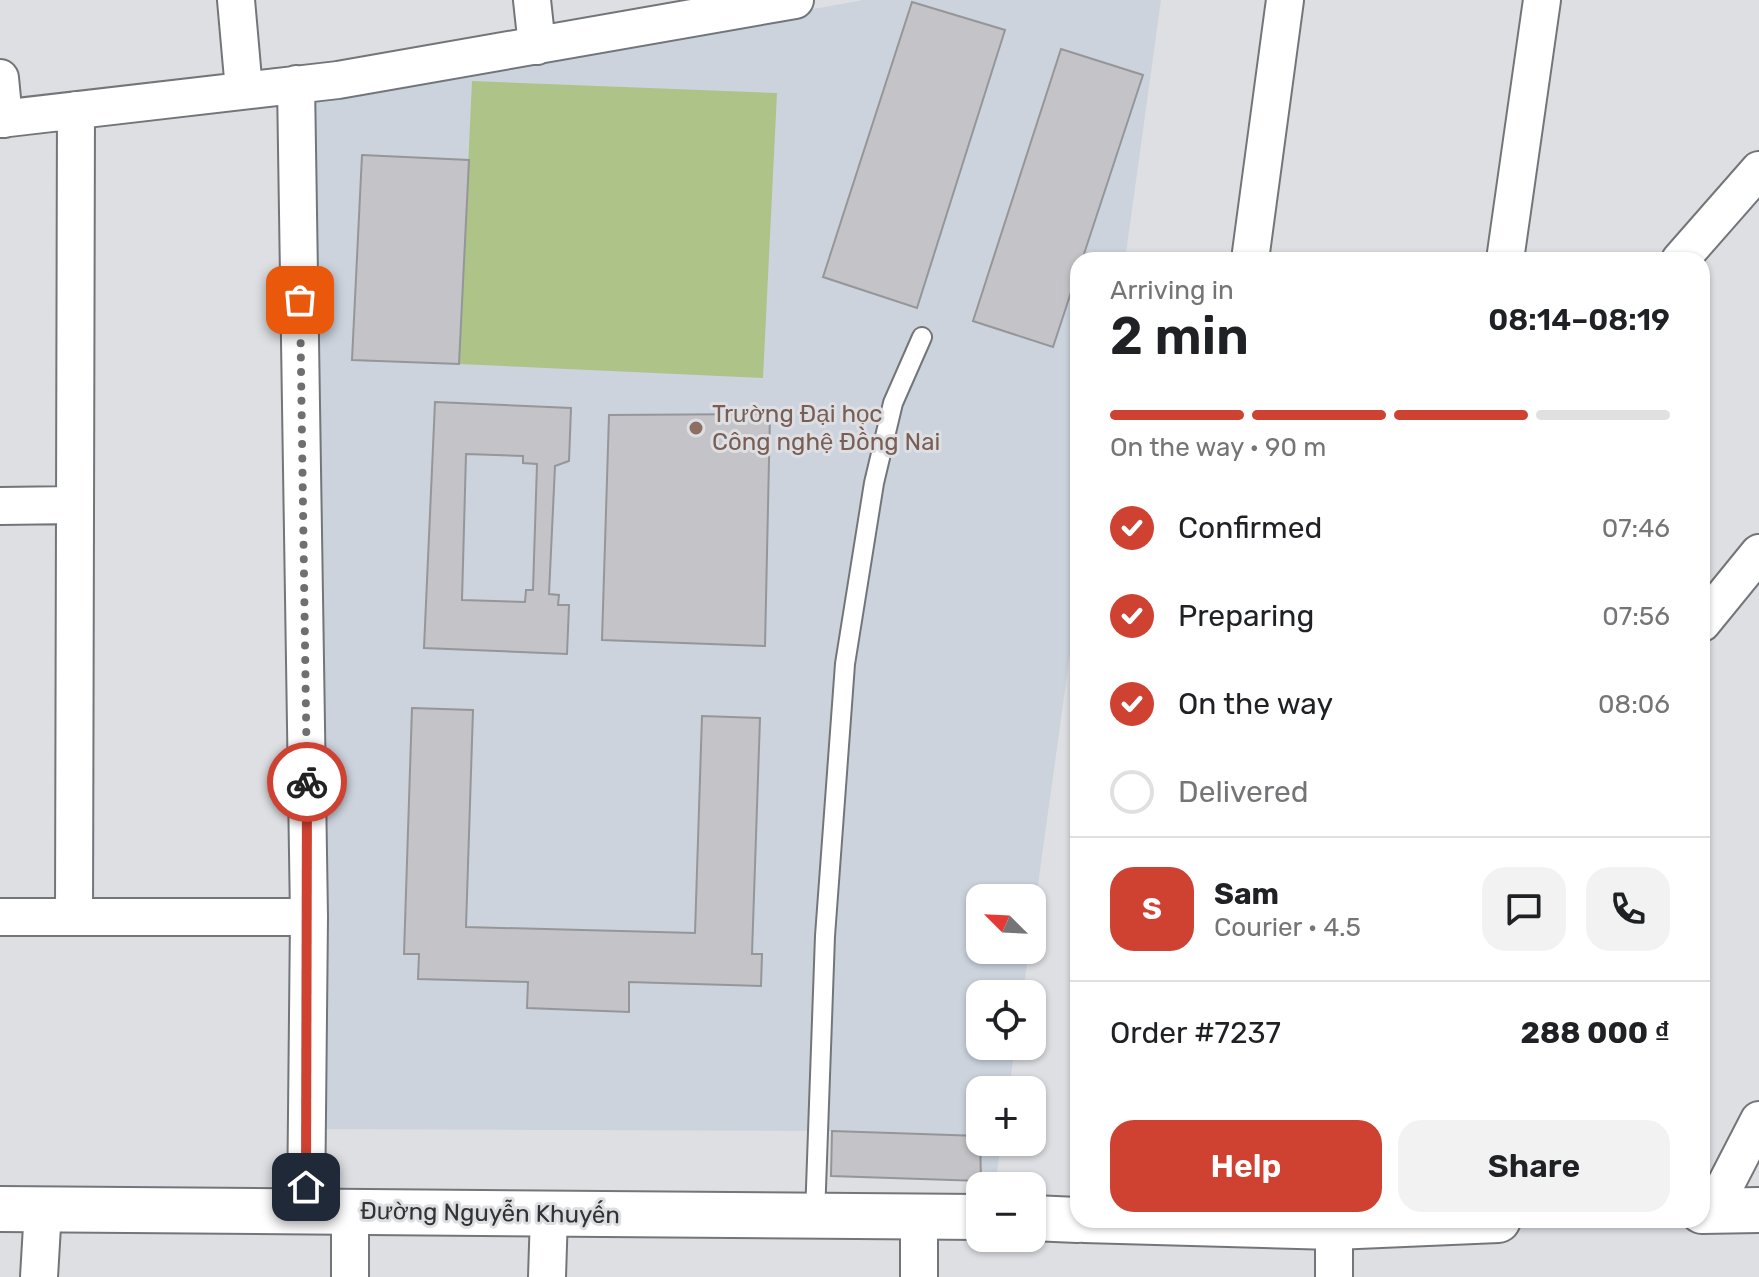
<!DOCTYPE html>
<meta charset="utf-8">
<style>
:root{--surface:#fff;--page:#f2f2f2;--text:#202124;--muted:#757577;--line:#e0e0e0;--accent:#cf4232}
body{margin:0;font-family:Rubik,sans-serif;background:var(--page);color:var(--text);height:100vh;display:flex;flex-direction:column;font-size:30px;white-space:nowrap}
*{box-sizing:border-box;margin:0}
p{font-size:26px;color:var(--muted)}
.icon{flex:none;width:44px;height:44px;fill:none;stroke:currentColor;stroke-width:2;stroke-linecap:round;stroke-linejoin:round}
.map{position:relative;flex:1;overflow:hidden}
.drawer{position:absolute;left:1070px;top:252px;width:640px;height:976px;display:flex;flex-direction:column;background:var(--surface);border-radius:24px;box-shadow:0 2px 6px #0004}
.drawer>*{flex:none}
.needle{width:52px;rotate:294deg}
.controls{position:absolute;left:966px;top:884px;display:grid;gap:16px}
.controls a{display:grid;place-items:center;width:80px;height:80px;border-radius:16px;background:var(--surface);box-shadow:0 2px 6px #0004;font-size:40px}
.pin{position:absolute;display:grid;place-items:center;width:68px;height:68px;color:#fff;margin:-34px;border-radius:16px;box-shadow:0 4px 12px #0006}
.courier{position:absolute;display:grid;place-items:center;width:80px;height:80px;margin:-40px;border:6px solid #cf4232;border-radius:50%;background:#fff;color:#222;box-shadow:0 2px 10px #0007}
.headline em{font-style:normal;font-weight:600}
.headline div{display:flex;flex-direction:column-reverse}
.headline{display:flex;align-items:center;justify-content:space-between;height:136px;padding:0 40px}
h1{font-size:52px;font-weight:600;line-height:60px}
.bar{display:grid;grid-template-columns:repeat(4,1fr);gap:12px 8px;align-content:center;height:96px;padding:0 40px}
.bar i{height:10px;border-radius:6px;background:var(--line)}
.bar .selected{background:var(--accent)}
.bar p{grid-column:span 4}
.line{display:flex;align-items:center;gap:20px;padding:0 40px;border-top:2px solid var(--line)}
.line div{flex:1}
.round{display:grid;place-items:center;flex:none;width:84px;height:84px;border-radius:24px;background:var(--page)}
ol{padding:0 40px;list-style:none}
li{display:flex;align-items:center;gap:24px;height:88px}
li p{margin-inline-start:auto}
li .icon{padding:8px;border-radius:50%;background:var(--accent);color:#fff;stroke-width:4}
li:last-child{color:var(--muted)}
li i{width:44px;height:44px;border:4px solid var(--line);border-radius:50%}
.button{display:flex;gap:16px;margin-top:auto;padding:16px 40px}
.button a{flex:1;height:92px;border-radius:24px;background:var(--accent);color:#fff;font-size:32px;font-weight:600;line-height:92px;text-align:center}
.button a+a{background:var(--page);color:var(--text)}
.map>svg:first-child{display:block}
.built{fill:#ccd3dd}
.green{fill:#adc388}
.building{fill:#c4c4c8;stroke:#959699;stroke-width:2;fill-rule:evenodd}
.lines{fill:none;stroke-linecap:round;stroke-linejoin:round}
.service-casing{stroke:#737679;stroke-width:22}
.minor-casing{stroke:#737679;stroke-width:40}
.tertiary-casing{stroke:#737679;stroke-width:48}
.service{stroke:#fff;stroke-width:18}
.minor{stroke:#fff;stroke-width:36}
.tertiary{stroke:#fff;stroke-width:44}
.done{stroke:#6d6f71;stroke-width:8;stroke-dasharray:0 14.4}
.route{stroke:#cf4232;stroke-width:10}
.education-dot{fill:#8d6e63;stroke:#dddfe3;stroke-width:3}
.labels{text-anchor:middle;stroke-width:6;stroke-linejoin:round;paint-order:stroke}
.education-label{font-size:24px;fill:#785e54;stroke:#dddfe3;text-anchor:start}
.street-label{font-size:24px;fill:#313233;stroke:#dddfe3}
</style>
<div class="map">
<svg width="1759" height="1277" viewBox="0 0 1759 1277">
<rect width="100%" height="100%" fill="#dddfe3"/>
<path class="built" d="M863 0H1161L1125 260H1078V597L1032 927V898H980V950H1029L1023 994H980V1046H1015L1009 1090H980V1142H1001L996 1180 831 1176 832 1131 317 1129 308 95 559 55Z"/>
<path class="green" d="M472 81 777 93 763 378 459 364Z"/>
<path class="building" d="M912 2 1005 30 917 308 823 277Z
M1061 49 1143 75 1082 260H1078V271L1053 347 973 321Z
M362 155 469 160 459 364 352 360Z
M435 402 571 408 569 461 555 466 549 594 559 595 558 605H569L567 654 424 648ZM466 454 523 456V463L537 464 533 590H526L525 602 462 600Z
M770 414 765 646 602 640 609 415Z
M412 708 473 710 466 927 695 933 702 716 760 718 752 954H762L761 986 629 982V1012L527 1008 528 982 418 979 419 954H404Z
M832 1131 980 1136 981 1181 831 1176Z"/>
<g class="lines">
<g class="service-casing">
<path id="service" d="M815 1216 825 936 845 664 874 483 893 403 922 337"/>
</g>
<g class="minor-casing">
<path id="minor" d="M236 0 244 90
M532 0 537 46
M0 78 4 119
M296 84 309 917 306 1212
M0 119 338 80 795 0
M1250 260 1285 0
M1505 260 1542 0
M1680 260 1759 170
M0 506 75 505
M1702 623 1759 553
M0 917H309
M74 917 76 110
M1712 1211 1759 1120
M350 1212V1277
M919 1217V1277
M39 1277 43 1209
M547 1277 549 1214
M1334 1277V1227"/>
</g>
<g class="tertiary-casing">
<path id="tertiary" d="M0 1209 980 1217
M1702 1211 1759 1210
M1032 1218 1078 1220
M1084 1220 1334 1227 1498 1220"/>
</g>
<use href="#service" class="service"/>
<use href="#minor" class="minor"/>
<use href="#tertiary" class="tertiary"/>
</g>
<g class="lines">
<path class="done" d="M300 300 307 782"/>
<path class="route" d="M306 1187 307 782"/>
</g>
<circle class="education-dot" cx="696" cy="428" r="8"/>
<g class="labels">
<g class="education-label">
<text x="712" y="422">Trường Đại học<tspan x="712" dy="28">Công nghệ Đồng Nai</tspan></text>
</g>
<g class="street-label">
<text transform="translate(490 1213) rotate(1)" y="8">Đường Nguyễn Khuyến</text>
</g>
</g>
</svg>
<div class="controls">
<a><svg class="needle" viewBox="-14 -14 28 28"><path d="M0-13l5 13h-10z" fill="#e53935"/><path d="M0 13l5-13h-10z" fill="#757577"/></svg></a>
<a><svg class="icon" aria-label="locate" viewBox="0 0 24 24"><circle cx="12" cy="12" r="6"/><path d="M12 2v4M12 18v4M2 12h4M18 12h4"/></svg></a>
<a>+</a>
<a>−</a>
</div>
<div class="pin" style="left:300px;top:300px;background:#ea580c"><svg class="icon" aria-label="bag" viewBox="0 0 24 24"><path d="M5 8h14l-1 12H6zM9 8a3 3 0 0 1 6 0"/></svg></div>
<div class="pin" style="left:306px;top:1187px;background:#1f2937"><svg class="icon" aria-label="home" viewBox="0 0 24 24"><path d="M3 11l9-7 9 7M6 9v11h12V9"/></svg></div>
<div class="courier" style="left:307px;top:782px"><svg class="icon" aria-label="bike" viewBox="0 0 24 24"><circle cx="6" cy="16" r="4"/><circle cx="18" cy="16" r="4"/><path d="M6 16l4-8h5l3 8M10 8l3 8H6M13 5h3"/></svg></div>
<section class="drawer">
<div class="headline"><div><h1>2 min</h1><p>Arriving in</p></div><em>08:14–08:19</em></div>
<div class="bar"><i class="selected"></i><i class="selected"></i><i class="selected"></i><i></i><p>On the way · 90 m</p></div>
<ol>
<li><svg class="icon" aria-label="check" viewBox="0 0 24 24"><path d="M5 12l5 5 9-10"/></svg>Confirmed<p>07:46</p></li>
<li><svg class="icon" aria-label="check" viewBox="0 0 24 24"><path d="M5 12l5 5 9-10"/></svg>Preparing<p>07:56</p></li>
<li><svg class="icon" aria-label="check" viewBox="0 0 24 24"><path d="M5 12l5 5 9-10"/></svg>On the way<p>08:06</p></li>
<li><i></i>Delivered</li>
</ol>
<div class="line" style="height:144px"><b class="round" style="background:var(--accent);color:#fff">S</b><div><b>Sam</b><p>Courier · 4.5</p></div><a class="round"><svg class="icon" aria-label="chat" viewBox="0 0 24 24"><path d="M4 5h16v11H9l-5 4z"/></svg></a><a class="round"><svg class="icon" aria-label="phone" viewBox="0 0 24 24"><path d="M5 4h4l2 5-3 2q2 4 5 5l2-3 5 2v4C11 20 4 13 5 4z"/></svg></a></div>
<div class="line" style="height:104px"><div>Order #7237</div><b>288 000 ₫</b></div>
<div class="button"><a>Help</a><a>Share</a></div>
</section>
</div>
